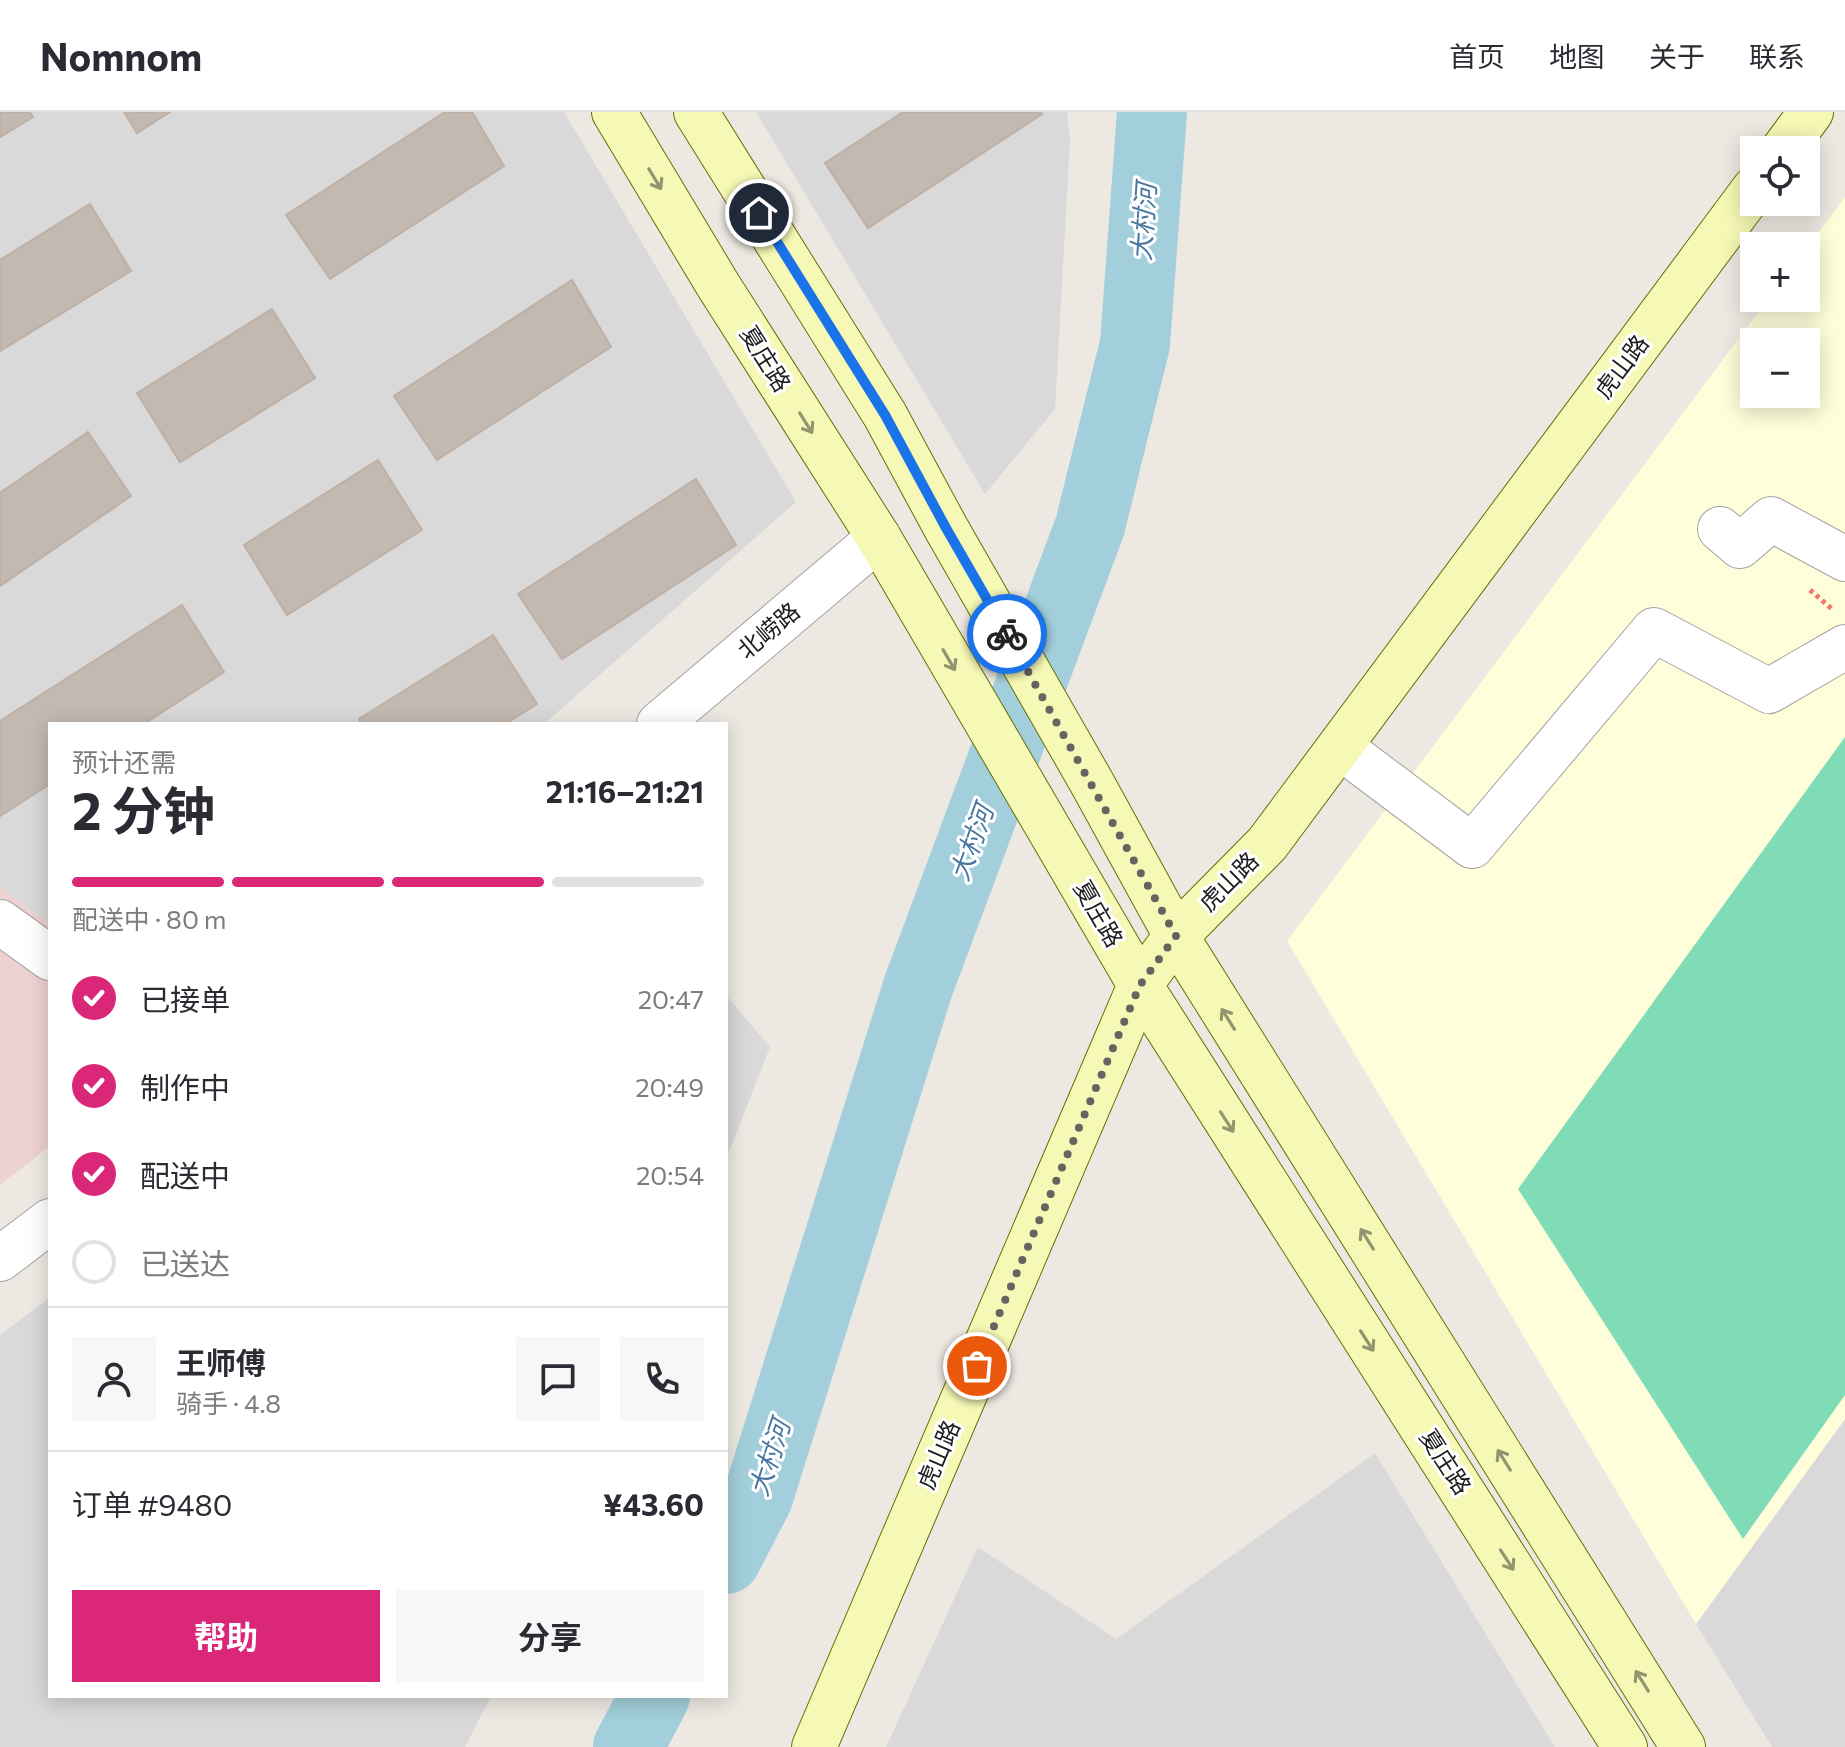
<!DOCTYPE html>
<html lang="zh">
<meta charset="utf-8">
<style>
:root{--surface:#fff;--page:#f7f7f7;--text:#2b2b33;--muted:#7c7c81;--line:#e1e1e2;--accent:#db2777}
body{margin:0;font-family:Commissioner,"Noto Sans SC",sans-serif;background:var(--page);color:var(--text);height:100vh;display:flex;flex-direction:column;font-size:30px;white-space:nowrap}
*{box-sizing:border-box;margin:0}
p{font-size:26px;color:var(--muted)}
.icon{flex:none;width:44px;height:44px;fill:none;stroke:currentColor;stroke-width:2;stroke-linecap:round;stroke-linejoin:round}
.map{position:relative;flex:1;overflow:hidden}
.details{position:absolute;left:48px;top:610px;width:680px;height:976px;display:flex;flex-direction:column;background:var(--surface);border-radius:0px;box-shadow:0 4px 20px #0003}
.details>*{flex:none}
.tools{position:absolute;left:1740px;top:24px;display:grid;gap:16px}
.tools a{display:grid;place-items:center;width:80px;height:80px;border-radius:0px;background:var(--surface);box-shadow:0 4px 20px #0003;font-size:40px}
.pin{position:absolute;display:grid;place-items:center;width:68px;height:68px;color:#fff;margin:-34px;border:4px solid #fff;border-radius:50%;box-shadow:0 2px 8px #0007}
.courier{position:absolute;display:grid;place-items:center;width:80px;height:80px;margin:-40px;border:6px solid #1a73e8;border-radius:50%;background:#fff;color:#222;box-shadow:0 2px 10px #0007}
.headline em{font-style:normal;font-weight:700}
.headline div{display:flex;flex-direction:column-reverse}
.headline{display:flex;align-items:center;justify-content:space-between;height:136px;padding:0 24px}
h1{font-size:52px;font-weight:700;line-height:60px}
.bar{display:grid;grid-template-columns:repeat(4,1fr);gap:12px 8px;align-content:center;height:96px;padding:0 24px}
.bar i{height:10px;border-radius:6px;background:var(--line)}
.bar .active{background:var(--accent)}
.bar p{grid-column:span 4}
.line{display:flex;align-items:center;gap:20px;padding:0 24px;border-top:2px solid var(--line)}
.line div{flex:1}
.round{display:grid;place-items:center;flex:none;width:84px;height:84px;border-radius:0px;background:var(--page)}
ol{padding:0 24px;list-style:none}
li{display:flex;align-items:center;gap:24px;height:88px}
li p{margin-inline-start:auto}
li .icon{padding:8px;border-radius:50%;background:var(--accent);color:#fff;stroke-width:4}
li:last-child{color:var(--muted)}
li i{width:44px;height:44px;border:4px solid var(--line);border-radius:50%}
.action{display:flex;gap:16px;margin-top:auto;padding:16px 24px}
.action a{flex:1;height:92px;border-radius:0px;background:var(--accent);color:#fff;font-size:32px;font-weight:700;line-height:92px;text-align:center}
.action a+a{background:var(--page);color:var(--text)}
header{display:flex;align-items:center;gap:48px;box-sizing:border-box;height:112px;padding:0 40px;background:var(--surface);border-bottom:2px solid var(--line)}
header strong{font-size:38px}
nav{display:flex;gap:44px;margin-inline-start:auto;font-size:28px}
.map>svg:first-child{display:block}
.residential{fill:#dad9d9}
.commercial{fill:#eed1d1}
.education{fill:#fefeda;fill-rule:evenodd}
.pitch{fill:#80dcb7}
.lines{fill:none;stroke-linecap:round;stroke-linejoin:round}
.river{stroke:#a2cfdb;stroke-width:70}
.building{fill:#c2b9b1;stroke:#bfafa4;stroke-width:2}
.street-casing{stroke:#a3a3a3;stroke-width:46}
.secondary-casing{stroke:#667006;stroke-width:46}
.path{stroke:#f77569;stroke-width:5;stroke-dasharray:4 4;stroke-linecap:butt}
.street{stroke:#fff;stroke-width:44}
.secondary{stroke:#f6f8b5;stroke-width:44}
.oneway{stroke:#949570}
.done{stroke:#656461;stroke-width:8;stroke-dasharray:0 14.4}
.route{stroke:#1a73e8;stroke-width:10}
.labels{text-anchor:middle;stroke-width:6;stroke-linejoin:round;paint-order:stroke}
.street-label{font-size:24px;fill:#1c1c1c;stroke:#fff}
.water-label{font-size:26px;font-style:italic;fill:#4877a1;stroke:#fff}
</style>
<header>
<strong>Nomnom</strong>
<nav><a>首页</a><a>地图</a><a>关于</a><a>联系</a></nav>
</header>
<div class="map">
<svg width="1845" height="1635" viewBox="0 0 1845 1635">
<rect width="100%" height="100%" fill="#ede9e2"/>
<path class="residential" d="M0 0H564L796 390 544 612H50V813L0 776Z
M756 0H1067L1070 29 1055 297 985 382Z
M726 883 770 935 726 1048Z
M50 1185V1584H491L465 1635H0V1223Z
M1845 1307V1635H1772L1696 1512Z
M1375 1341 1555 1635H886L978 1435 1116 1527Z"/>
<path class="commercial" d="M0 776 50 813V1034L0 1073Z"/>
<path class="education" d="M1845 85V1307L1696 1512 1287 829 1769 186H1806V137ZM1754 230H1806V282H1754Z"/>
<path class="pitch" d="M1845 625V1283L1743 1427 1518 1077Z"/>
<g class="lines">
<path class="river" d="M726 1447 758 1385 918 875 1090 414 1135 232 1152 0
M628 1635 655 1584"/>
</g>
<path class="building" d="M0 0H30L33 5 0 25Z
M124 0H170L137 21Z
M445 0H472L504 54 330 167 286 103Z
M903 0H1041L1042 2 868 116 825 51Z
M90 92 131 159 0 239V148Z
M572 168 611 235 437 348 394 284Z
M272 197 315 266 180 350 137 281Z
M88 320 131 384 0 474V381Z
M378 348 422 418 287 503 244 433Z
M696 367 736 433 562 547 518 482Z
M182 493 224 560 144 612H50V672L0 704V609Z
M493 523 537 592 505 612H361L359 607Z"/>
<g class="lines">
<g class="street-casing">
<path id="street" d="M1720 417 1740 434 1771 407 1845 447
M659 612 879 426
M1340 635 1472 734 1654 518 1769 579 1845 535
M0 810 50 846
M0 1147 50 1109"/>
</g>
<g class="secondary-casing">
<path id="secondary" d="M614 0 718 173 879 426 1140 873 1625 1635
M696 0 885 303 946 416 1092 671 1176 824 1683 1635
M1783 38 1811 0
M814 1635 1140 873 1176 824 1267 732 1754 77"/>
</g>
<path class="path" d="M1810 478 1832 497"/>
<use href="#street" class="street"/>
<use href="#secondary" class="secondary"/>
</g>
<defs><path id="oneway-shaft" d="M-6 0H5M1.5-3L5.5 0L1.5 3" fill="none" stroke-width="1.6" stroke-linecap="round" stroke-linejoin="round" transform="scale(2)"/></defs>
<g class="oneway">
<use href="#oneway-shaft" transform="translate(655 67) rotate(59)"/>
<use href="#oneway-shaft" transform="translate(806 311) rotate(58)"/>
<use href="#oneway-shaft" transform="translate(949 548) rotate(60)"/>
<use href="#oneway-shaft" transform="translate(1228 907) rotate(-122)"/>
<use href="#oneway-shaft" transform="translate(1227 1010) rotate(57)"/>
<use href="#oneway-shaft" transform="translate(1367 1127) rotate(-122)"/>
<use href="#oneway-shaft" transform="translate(1367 1229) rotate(57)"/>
<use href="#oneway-shaft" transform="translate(1504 1348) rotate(-122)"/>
<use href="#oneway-shaft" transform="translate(1507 1448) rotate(57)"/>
<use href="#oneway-shaft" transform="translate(1642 1569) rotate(-122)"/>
</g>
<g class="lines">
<path class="done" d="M977 1254 1140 873 1176 824 1007 522"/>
<path class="route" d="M759 101 885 303 946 416 1007 522"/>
</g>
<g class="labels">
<g class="street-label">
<text transform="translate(765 247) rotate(58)" y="8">夏庄路</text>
<text transform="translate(1622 255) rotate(-53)" y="8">虎山路</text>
<text transform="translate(769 519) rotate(-40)" y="8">北崂路</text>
<text transform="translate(1229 770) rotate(-45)" y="8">虎山路</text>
<text transform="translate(1098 802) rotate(60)" y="8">夏庄路</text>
<text transform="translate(939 1343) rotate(-67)" y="8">虎山路</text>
<text transform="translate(1445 1350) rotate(57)" y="8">夏庄路</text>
</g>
<g class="water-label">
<text transform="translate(1144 110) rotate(-86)" y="9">大村河</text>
<text transform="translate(972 731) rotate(-70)" y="9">大村河</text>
<text transform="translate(770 1346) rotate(-72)" y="9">大村河</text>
</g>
</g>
</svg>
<div class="tools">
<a><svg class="icon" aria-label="locate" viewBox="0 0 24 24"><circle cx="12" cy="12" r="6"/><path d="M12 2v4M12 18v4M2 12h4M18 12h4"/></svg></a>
<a>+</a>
<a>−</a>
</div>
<div class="pin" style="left:977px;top:1254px;background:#ea580c"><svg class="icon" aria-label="bag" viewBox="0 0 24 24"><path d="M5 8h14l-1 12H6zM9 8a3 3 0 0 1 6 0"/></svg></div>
<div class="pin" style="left:759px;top:101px;background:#1f2937"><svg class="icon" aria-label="home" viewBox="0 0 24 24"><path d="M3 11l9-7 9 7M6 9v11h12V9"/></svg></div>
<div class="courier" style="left:1007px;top:522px"><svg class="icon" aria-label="bike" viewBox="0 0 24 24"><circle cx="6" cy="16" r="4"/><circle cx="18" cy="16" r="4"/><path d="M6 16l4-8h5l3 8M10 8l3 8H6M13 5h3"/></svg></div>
<section class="details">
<div class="headline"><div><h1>2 分钟</h1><p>预计还需</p></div><em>21:16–21:21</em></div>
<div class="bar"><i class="active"></i><i class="active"></i><i class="active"></i><i></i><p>配送中 · 80 m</p></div>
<ol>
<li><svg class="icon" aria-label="check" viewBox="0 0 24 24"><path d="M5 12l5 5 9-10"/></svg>已接单<p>20:47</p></li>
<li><svg class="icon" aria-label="check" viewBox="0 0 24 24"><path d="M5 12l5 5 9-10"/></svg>制作中<p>20:49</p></li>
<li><svg class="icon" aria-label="check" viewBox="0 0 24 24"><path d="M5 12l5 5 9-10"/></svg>配送中<p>20:54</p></li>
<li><i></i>已送达</li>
</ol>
<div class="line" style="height:144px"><a class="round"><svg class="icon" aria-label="person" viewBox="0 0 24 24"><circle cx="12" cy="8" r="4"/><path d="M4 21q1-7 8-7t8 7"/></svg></a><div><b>王师傅</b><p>骑手 · 4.8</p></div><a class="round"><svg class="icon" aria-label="chat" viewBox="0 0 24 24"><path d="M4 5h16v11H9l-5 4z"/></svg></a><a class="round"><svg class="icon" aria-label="phone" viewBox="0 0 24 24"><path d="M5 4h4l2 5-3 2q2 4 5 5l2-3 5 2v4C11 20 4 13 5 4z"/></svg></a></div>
<div class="line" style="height:104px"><div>订单 #9480</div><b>¥43.60</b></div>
<div class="action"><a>帮助</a><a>分享</a></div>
</section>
</div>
